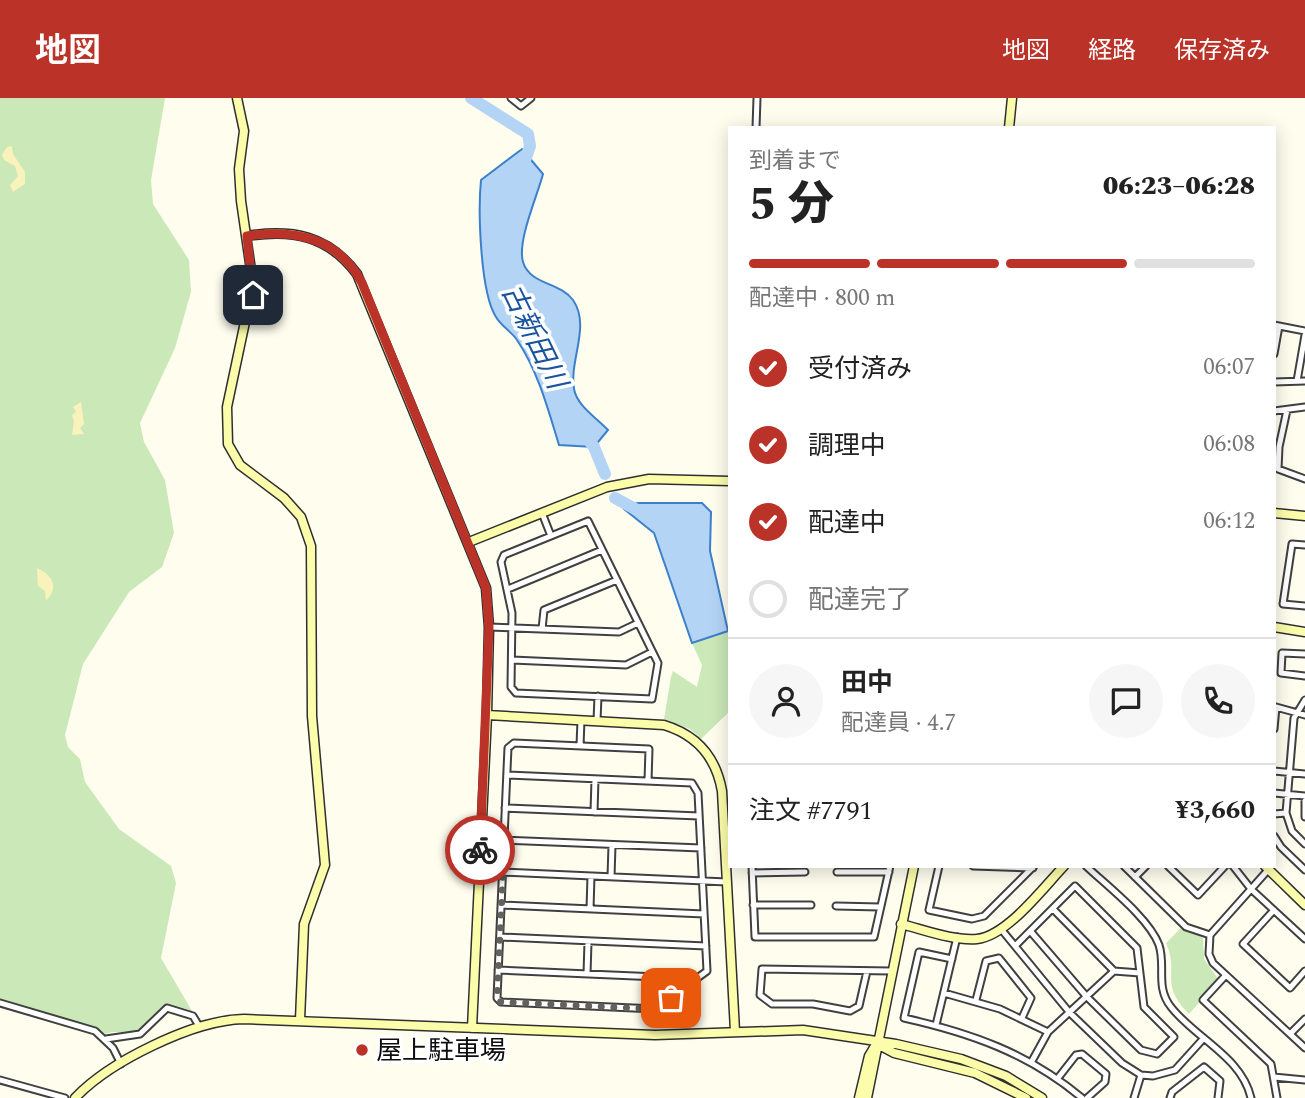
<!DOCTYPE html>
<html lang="ja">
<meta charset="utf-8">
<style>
:root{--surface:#fff;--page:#f6f6f6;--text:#222;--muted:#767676;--line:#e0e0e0;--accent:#bb3328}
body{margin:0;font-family:Spectral,"Noto Sans JP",serif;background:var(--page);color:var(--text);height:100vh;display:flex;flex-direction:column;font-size:26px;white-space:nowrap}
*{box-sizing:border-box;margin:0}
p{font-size:23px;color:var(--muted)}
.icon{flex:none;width:38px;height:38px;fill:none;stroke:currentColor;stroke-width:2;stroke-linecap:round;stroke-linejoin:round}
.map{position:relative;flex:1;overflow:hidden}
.panel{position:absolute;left:728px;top:28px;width:548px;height:742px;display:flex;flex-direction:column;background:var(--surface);border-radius:0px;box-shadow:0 4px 18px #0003}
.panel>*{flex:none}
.pin{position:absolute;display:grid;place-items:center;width:60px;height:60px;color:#fff;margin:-30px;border-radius:14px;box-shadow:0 4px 10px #0006}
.courier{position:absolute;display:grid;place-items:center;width:70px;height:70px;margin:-35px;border:5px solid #bb3328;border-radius:50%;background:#fff;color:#222;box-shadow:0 2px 9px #0007}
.overview em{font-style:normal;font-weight:800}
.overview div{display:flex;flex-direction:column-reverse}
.overview{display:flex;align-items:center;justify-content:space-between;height:119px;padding:0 21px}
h1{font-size:46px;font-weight:800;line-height:52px}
.bar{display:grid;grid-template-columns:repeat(4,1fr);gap:10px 7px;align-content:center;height:84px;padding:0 21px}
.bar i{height:9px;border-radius:5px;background:var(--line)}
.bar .current{background:var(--accent)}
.bar p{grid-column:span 4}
.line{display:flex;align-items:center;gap:18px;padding:0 21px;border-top:2px solid var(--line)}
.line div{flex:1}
.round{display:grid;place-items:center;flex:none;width:74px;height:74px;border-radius:37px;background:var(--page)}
ol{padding:0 21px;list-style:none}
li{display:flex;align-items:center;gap:21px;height:77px}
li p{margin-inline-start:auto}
li .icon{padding:7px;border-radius:50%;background:var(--accent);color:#fff;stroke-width:4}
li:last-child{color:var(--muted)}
li i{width:38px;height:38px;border:4px solid var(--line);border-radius:50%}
header{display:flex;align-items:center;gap:42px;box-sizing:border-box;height:98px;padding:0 35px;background:var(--accent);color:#fff}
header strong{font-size:33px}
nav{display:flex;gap:38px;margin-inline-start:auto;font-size:24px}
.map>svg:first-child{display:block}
.green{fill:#cbe8b8}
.sand{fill:#f9f3bb}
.water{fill:#b4d4f5;stroke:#3c80cb;stroke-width:2}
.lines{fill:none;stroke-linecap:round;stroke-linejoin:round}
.river{stroke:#b4d4f5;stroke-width:12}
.street-casing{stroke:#404040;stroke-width:9}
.secondary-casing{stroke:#2f2f2f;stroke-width:11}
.street{stroke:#fff;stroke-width:5}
.secondary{stroke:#fcfdaa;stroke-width:8}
.done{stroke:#62615c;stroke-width:7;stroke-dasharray:0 12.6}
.route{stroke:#bb3328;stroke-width:9}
.poi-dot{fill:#bb3328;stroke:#fff;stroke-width:2.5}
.labels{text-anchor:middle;stroke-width:7;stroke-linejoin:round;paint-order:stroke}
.poi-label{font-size:26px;fill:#0d0d0d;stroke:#fff;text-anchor:start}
.water-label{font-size:28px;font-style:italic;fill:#19539d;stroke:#fff}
</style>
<header>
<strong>地図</strong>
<nav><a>地図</a><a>経路</a><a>保存済み</a></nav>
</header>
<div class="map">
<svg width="1305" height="1000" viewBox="0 0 1305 1000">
<rect width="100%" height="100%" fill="#fffdee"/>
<path class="green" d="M0 0H165L151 82 153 106 189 162 191 194 175 250 140 325 144 344 165 382 174 435 162 469 129 494 83 566 65 637 68 649 80 661 85 684 119 731 171 768 176 785 161 860 192 913C151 897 163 923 134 933 124 937 116 931 106 936L80 925 0 901Z
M728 533 730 613 701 641 690 631 664 621 671 579 673 573 697 589 702 567 692 545Z
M1181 830 1203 840 1204 861 1219 882 1189 916C1158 884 1180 876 1166 845Z"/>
<path class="sand" d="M12 48 13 56 25 74V86L13 94 10 87 18 78 15 68 4 62 2 57 7 49Z
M81 304 84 326 80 330 84 336 72 337 74 323 72 317 76 314 73 309Z
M37 470C52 477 60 488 46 503L45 493 38 488Z"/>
<path class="water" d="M522 51 543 76C537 99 517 143 523 164 530 187 560 184 573 202 591 228 569 262 574 291 577 308 597 320 608 332L594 349 559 347C548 311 538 273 517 242 512 234 501 228 496 219 480 194 478 112 481 82Z
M638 405H702L711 414 710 453 728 533 692 545 654 435 624 411 626 407Z"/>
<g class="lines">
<path class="river" d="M471 0 528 36 530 48 523 68
M584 336 594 349 605 376
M615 400 639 413"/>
<g class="street-casing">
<path id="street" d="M511 0 521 8 531 0
M756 30 757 0
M1274 227 1305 233
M1274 256 1279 228
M1297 283 1305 237
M1274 284 1305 283
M1287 312 1279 349 1278 371 1305 381
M1274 313 1305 309
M542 415 551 438
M588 423 658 565 652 601 516 595 511 589 512 515 501 464 504 457Z
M1305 447 1292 446 1283 506 1305 508
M508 491 602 452
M489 529 619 534 638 525
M542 531 544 512 617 482
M1305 556 1282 555 1281 575 1305 578
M512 562 626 567 652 554
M1305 602 1294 620 1286 715 1292 733 1305 746
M597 623 598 598
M1274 631 1276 609 1305 617
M580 648 581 622
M1274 673 1305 676
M507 677 692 685 698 695 707 873 655 911 501 904 497 900C501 816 504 733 508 650L514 645 649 651 648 683
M1274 695 1305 698
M1305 703V719
M505 710 699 718
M594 714 595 681
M1274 716 1286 715
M1274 738 1281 749 1305 772
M504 742 701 750
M752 768 755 839H874L890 768
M939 768 929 812 972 821 984 818 1034 768
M973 768 1033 770
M1086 768C1107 788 1149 820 1159 847 1166 868 1155 889 1171 909 1195 940 1242 959 1251 1000
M1124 768 1186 829 1210 837
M1168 768 1198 797 1225 768
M1233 768 1251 791 1305 841
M1268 772 1210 837 1209 856 1213 865 1305 950
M479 773 727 784
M837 774H889
M752 775 805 774
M611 779 612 747
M1135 779 1146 768
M501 807 704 816
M753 807H811
M836 808 880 809
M590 811 591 778
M1053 811 1114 873 1140 875
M1274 812 1243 846 1290 890 1305 873
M1001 831 1070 915 1122 965 1141 977 1153 978 1175 972 1204 940
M500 839 706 848
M1015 848 1075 788 1137 850 1144 909 1174 939 1157 956 1141 952 1087 899 1031 834
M952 861 919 854 904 920C971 935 1028 955 1082 1000
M498 872 681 880 688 888
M867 873 859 908 850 913 813 906H772L760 897 762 871 891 873
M587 876 588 844
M1226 877 1203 902 1271 966 1277 1000
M944 895 1000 911 1048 934
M976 902 986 863 999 860 1031 900 1022 920
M0 905 95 933 113 950 121 966
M936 927 957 839
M1290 936 1305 921
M106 941 140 936 167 910 193 918 199 928
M1032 963 1048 934 1114 873
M1274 979 1305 982
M1058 980 1076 957 1082 956 1106 976 1105 984 1087 1000
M0 982 65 1000
M1134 1000 1141 977
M1170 1000 1172 994 1204 969 1220 983 1218 1000"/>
</g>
<g class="secondary-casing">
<path id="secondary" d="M237 0 244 33 239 71 241 103 253 186 227 309 228 346 240 367 284 400 301 419 311 448 312 618 325 767 304 826 300 922
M1009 30 1012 0
M247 138C292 131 328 137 357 176L486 490 489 529 487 617 472 930
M1274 415 1305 418
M469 444 607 389 649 381 730 383
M1274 529 1305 534
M487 617 664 627C697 637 716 659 722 693L735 933
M1265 768 1305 807
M901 826C925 832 953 843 977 841 1007 838 1043 790 1064 768
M879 947 894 955 975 975 1026 1000
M75 1000C109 964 193 922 244 921L655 937 803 932 896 946 961 961 1006 978 1042 1000
M859 1000 869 958 875 948
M867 1000 914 768"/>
</g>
<use href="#street" class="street"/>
<use href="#secondary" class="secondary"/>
</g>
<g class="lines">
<path class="done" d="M480 752 479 774 503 775 497 900 501 904 655 911 671 900"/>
<path class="route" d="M253 197 247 138C294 131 338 139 362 185L486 490 489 529 480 752"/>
</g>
<circle class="poi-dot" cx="362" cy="952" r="7"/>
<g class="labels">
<g class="poi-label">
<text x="376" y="961">屋上駐車場</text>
</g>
<g class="water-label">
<text transform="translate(535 238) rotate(64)" y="10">古新田川</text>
</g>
</g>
</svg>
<div class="pin" style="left:671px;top:900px;background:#ea580c"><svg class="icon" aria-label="bag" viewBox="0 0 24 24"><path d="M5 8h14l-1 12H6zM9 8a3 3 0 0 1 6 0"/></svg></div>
<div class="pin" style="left:253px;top:197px;background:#1f2937"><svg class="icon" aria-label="home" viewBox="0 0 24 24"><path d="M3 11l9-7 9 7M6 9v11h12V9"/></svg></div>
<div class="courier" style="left:480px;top:752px"><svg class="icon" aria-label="bike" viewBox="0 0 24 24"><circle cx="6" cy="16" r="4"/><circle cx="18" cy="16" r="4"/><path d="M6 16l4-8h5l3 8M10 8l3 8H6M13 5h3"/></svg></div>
<section class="panel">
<div class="overview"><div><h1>5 分</h1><p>到着まで</p></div><em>06:23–06:28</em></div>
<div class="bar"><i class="current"></i><i class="current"></i><i class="current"></i><i></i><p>配達中 · 800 m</p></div>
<ol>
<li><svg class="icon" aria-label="check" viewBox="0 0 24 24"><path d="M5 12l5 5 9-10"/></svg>受付済み<p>06:07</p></li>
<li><svg class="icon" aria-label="check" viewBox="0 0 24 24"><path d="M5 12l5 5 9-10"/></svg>調理中<p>06:08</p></li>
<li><svg class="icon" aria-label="check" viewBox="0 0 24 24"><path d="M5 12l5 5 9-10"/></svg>配達中<p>06:12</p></li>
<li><i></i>配達完了</li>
</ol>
<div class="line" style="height:126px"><a class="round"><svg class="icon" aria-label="person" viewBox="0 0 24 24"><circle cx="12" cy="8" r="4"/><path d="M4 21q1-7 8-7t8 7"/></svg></a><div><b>田中</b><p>配達員 · 4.7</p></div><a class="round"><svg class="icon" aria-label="chat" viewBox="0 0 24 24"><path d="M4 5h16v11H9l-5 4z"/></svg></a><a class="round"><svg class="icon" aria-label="phone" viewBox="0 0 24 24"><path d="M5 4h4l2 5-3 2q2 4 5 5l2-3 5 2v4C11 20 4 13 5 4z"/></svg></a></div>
<div class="line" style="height:91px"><div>注文 #7791</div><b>¥3,660</b></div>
</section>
</div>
